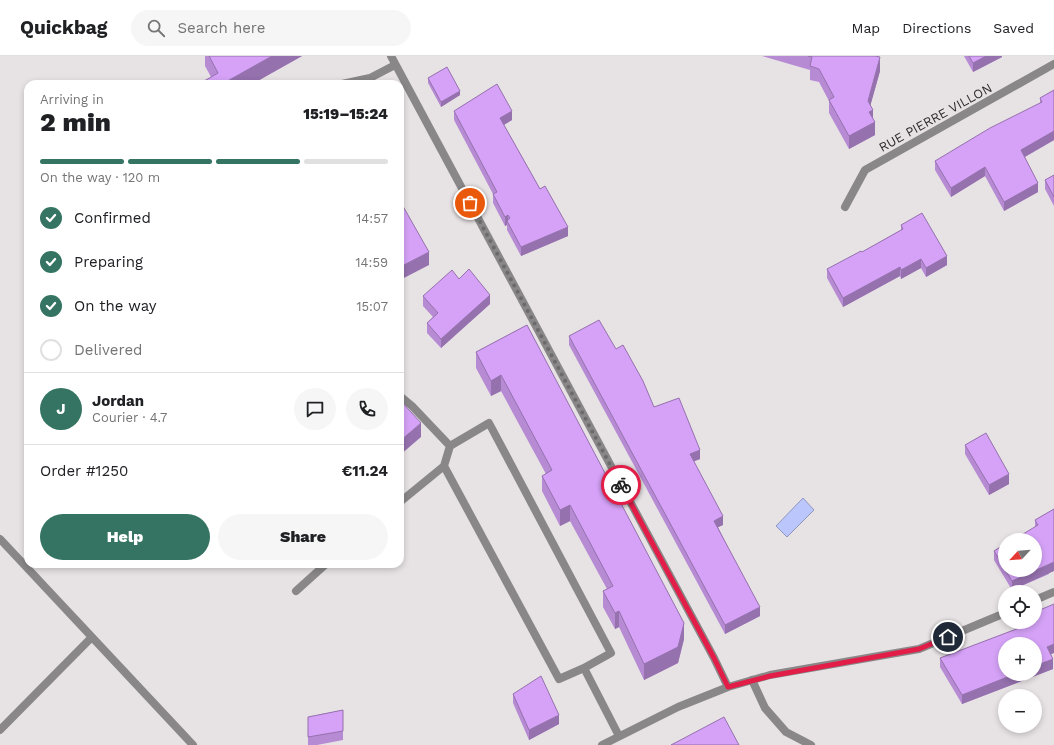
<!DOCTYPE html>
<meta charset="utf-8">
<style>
:root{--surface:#fff;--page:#f6f6f6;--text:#202124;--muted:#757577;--line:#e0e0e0;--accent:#357462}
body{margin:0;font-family:"Work Sans",sans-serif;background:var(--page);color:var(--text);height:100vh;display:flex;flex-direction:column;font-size:15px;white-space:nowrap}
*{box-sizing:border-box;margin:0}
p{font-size:13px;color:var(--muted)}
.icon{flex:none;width:22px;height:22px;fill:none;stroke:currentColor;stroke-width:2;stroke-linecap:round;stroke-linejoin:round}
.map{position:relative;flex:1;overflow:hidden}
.sheet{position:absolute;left:24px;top:24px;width:380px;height:488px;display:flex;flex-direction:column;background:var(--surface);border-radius:12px;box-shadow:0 2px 6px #0003}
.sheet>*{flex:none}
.needle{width:26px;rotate:244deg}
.buttons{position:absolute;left:998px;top:477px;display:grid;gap:8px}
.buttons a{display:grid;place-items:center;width:44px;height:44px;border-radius:50%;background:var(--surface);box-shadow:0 2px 6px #0003;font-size:20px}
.pin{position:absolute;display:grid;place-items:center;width:34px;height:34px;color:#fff;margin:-17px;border:2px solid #fff;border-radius:50%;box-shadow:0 1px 4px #0007}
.courier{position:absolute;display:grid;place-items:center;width:40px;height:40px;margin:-20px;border:3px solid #e11d48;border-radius:50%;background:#fff;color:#222;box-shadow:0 1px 5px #0007}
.head em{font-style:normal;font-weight:800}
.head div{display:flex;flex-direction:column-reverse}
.head{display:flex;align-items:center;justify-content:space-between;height:68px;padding:0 16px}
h1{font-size:26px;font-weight:800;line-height:30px}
.bar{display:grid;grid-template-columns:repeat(4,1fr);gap:6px 4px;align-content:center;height:48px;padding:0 16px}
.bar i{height:5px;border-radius:3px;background:var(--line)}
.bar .current{background:var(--accent)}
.bar p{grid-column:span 4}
.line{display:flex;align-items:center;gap:10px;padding:0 16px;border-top:1px solid var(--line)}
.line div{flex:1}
.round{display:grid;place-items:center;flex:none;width:42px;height:42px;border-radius:21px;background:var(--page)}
ol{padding:0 16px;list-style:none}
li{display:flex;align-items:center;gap:12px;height:44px}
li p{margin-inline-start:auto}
li .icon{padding:4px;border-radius:50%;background:var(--accent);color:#fff;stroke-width:4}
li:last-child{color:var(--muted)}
li i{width:22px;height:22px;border:2px solid var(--line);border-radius:50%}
.primary-button{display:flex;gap:8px;margin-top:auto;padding:8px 16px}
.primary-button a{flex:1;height:46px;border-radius:24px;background:var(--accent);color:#fff;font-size:16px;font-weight:800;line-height:46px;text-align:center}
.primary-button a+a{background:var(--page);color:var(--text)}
header{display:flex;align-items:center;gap:24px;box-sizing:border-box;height:56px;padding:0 20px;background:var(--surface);border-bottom:1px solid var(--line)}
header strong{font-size:19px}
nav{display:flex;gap:22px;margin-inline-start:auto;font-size:14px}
.search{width:280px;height:36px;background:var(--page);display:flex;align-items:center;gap:10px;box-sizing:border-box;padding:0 14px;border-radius:22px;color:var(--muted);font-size:15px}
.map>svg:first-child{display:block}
.water{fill:#bbc6fc;stroke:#9097bd}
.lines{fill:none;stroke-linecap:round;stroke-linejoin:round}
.lane{stroke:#898787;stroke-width:8}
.street{stroke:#898787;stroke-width:8}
.wall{fill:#b78bd4}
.shaded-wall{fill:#9571ad}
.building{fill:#d5a2f7;stroke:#9571ad}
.done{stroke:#6d6a6c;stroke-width:4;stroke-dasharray:0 7.2}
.route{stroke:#e11d48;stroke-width:5}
.labels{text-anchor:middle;stroke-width:3;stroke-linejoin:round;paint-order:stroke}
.street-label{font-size:13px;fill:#2c2a2b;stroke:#e7e2e4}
</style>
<header>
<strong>Quickbag</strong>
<div class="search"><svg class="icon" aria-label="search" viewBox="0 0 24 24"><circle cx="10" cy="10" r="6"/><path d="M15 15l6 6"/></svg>Search here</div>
<nav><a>Map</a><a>Directions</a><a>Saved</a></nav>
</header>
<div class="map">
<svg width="1054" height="689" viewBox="0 0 1054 689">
<rect width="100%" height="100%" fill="#e7e2e4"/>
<path class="water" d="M803 442 814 454 787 481 776 470Z"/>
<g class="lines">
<path class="lane" d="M342 28 370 22
M365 28 370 22 395 9
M400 340 412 350 450 390
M400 446 444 410
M0 483 193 689
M296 535 326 508
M584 612 559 623 444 410 450 390 489 367 611 597 584 612 619 680
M752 624 765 652 786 676 811 689
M0 674 92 581"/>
<path class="street" d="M391 0 714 602 728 631
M845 151 865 114 1054 8
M1035 544 1054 536
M602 689 678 651 728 631 770 619 919 593 1005 557"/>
</g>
<path class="wall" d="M205 0H302L252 28H199L211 21 205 10Z
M762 0H875L880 15 870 50 873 62 875 79 849 93 829 57V45L819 26 810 24V14Z
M964 0H1002V1L973 16Z
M428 22 460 39 441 51 428 27Z
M1054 34V84L1025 101 1038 136 1004 155 985 120 951 141 935 114V105L1040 47V42Z
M454 55 512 64 504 69 540 133 568 180 521 200 507 174V169L505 170 493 147V138L454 64Z
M1054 119V150L1045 133V124Z
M901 169 947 209 926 221 921 212 901 223 900 220 843 251 827 222V213L862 196 901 174Z
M459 223 490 248 441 292 427 277V267L433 261 423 250V240Z
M527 269 684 583 678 607 644 624 619 571 615 573 603 551V535L607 533 570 465 560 470 542 435V420L546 418 501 335 491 340 476 312V296Z
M569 280 616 293 654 351 700 403 693 405 723 469 718 471 760 560 725 578 569 289Z
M965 389 1009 428 989 439 965 398Z
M1054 453 1049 518 1012 534 994 504V495L1005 488V514H1035V464Z
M1035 556 1051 598 1053 613 962 648 940 611V602L1035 566Z
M513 638 559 668 529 684 513 647Z
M343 654V684L317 689H308V661Z"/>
<path class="shaded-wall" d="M272 0H302L252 28H224V27Z
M986 0H1002V1L973 16V7Z
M880 1V15L868 58V45Z
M460 35V39L441 51V46Z
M873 54V67L875 66V79L849 93V80L869 56Z
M512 55V64L500 71V62Z
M1054 75V84L1021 103V94Z
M985 111V120L951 141V132Z
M1038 127V136L1004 155V146Z
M508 159V167L507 165V169L505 170V161Z
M568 171V180L521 200V191Z
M429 196V209L400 224V211Z
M947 200V209L926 221V212Z
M921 203V212L901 223V214Z
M900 211V220L843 251V242Z
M490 239V248L441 292V283Z
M501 319V335L491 340V325Z
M421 367V381L400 399V385Z
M700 394V403L690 407V398Z
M1009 418V428L989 439V429Z
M570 449V465L560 470V454Z
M723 460V469L714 473V465Z
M1054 506V515L1012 534V525Z
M760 551V560L725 578V569Z
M619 555V571L615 573V557Z
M684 567V583L678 607 644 624V608Z
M1054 588V597L1047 600V591Z
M1053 603V613L962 648V639L1015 618H1035V610Z
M559 659V668L529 684V674Z"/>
<path class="building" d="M209 0H272L224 27 225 28H199L218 17Z
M808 0H875L880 1 868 45 873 54 869 56 875 66 849 80 829 44 834 41 819 13 810 10 812 1Z
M969 0H986L973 7Z
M447 11 460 35 441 46 428 22Z
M497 28 512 55 500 62 540 133 545 130 568 171 521 191 507 165 510 162 508 159 505 161 493 138 497 136 454 55Z
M1054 34V75L1021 94 1038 127 1004 146 985 111 951 132 935 105 990 72 1042 46 1040 42Z
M1054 119V141L1045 124Z
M400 145 429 196 400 211Z
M922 157 947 200 926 212 921 203 901 214 900 211 843 242 827 213 861 195 862 196 903 173 901 169Z
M469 213 490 239 441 283 427 267 438 257 423 240 452 214 459 223Z
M599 264 616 293 623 289 643 325 654 351 679 342 700 394 690 398 723 460 714 465 760 551 725 569 569 280Z
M527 269 684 567 678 591 644 608 619 555 615 557 603 535 613 530 570 449 560 454 542 420 552 414 501 319 491 325 476 296Z
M400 344 421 367 400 385Z
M986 377 1009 418 989 429 965 389Z
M1054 453V506L1012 525 1005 514H1035V484H1013L1038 469 1035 464Z
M1005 488V513L994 495Z
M1054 548V588L1047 591 1053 603 1035 610V588H1005V618H1015L962 639 940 602 1035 566 1037 565 1035 560V556Z
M541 620 559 659 529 674 513 638Z
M343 654V675L308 681V661Z
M724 661 739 689H671Z"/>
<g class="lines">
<path class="done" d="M470 147 621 429"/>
<path class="route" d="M621 429 714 602 728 631 770 620 919 593 948 581"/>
</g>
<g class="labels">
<g class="street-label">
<text transform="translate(935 61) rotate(-29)" y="5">RUE PIERRE VILLON</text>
</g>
</g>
</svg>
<div class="buttons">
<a><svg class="needle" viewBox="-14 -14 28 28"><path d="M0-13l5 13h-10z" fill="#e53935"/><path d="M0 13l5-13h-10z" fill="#757577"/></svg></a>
<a><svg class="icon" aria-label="locate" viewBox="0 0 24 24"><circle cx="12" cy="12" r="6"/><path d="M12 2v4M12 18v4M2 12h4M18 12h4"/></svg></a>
<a>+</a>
<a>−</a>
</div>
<div class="pin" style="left:470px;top:147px;background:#ea580c"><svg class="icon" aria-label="bag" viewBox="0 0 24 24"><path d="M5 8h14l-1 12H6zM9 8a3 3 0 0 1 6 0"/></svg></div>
<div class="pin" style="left:948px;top:581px;background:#1f2937"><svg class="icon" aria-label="home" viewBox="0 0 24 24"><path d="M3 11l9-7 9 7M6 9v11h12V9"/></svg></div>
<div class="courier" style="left:621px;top:429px"><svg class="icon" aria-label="bike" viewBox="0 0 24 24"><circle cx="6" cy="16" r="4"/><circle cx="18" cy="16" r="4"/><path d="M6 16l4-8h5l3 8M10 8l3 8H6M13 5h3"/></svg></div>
<section class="sheet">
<div class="head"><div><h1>2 min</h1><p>Arriving in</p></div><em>15:19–15:24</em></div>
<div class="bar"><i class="current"></i><i class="current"></i><i class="current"></i><i></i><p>On the way · 120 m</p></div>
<ol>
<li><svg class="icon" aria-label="check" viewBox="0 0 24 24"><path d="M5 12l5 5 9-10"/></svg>Confirmed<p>14:57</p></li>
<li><svg class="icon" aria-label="check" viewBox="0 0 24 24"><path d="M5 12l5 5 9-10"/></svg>Preparing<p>14:59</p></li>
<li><svg class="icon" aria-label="check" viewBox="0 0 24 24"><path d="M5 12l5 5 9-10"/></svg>On the way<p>15:07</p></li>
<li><i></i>Delivered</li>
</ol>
<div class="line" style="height:72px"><b class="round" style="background:var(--accent);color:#fff">J</b><div><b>Jordan</b><p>Courier · 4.7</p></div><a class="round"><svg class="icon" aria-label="chat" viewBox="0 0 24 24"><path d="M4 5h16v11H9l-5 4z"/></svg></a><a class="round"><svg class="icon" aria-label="phone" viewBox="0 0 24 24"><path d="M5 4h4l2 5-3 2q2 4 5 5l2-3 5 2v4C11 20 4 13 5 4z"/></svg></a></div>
<div class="line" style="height:52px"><div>Order #1250</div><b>€11.24</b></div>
<div class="primary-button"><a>Help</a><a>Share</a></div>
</section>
</div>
